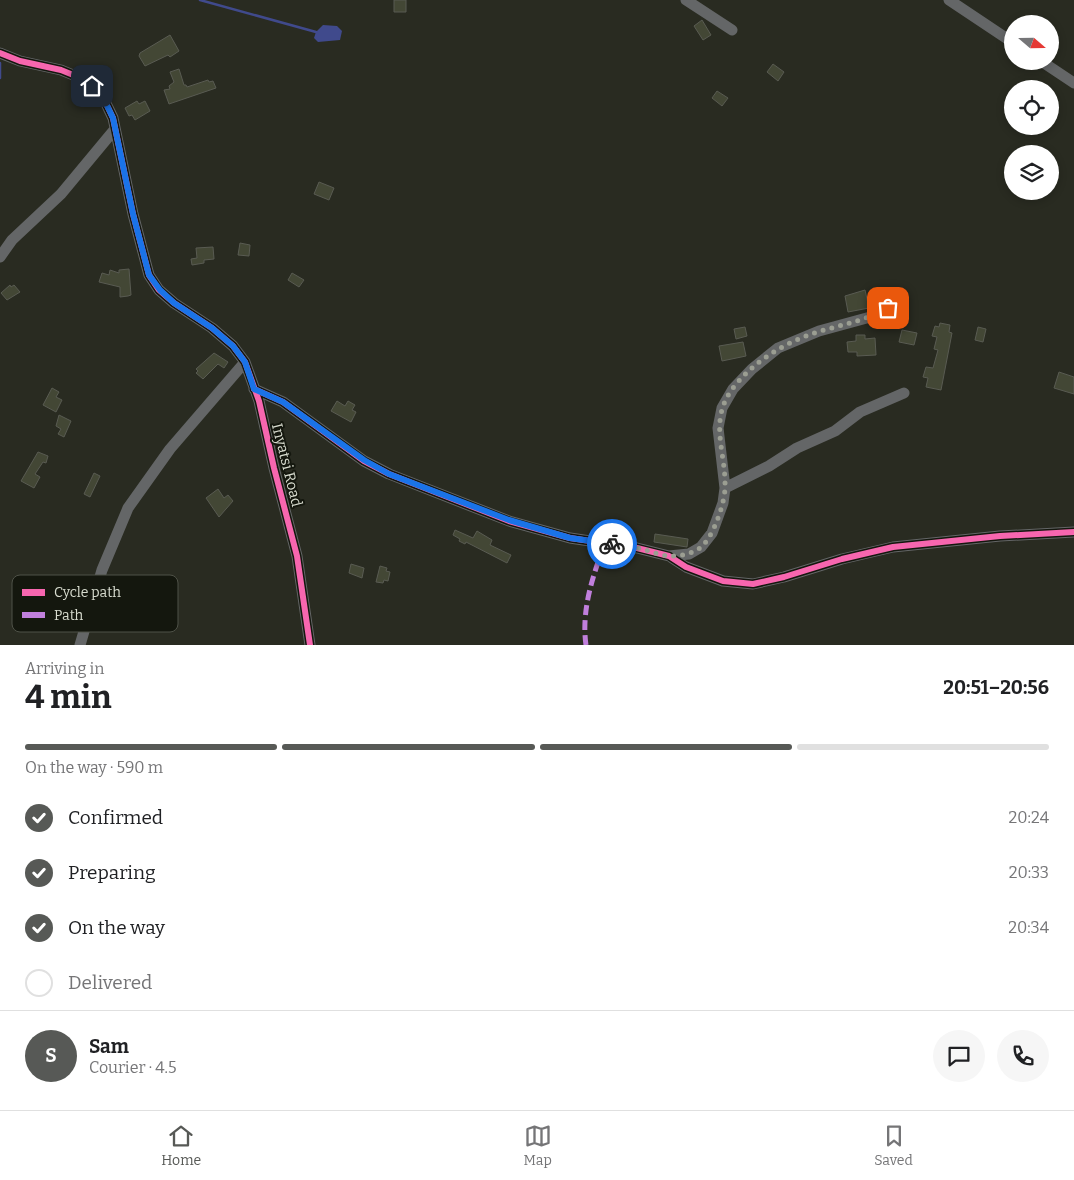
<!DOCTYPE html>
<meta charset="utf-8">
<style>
:root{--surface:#fff;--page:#f6f6f6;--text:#202124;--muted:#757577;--line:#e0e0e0;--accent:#575956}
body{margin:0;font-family:Bitter,serif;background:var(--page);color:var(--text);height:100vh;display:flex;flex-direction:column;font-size:19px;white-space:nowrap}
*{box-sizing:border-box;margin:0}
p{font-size:16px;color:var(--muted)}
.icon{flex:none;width:28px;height:28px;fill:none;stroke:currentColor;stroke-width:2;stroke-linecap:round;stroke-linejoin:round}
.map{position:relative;height:645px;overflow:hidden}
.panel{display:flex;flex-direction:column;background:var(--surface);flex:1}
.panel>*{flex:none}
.needle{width:32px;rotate:110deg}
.tools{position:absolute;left:1004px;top:15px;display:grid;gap:10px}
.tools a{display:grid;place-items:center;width:55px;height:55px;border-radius:50%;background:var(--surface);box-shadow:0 2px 8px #0003;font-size:25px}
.pin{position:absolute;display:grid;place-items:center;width:42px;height:42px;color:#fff;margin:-21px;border-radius:10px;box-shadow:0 2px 8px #0006}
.courier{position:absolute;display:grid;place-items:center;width:50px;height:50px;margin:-25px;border:4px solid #1a73e8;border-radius:50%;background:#fff;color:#222;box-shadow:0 1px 6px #0007}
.summary em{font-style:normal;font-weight:700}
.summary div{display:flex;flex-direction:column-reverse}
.summary{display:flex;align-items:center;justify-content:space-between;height:85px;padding:0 25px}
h1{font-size:32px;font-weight:700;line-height:38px}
.bar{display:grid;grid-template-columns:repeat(4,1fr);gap:8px 5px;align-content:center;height:60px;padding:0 25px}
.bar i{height:6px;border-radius:4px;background:var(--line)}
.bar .on{background:var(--accent)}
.bar p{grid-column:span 4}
.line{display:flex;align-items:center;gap:12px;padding:0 25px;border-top:1px solid var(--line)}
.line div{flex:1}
.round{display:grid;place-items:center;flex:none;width:52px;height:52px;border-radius:26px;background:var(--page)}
ol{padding:0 25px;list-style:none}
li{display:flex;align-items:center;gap:15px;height:55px}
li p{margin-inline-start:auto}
li .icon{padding:5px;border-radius:50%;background:var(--accent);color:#fff;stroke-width:4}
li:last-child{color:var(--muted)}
li i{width:28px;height:28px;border:2px solid var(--line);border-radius:50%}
.tabs{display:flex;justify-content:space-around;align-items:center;height:70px;border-top:1px solid var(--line);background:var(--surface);font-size:14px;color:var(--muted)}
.tabs a{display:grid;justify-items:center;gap:2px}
.tabs .on{color:var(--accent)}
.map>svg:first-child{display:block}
.water{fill:#404a8c}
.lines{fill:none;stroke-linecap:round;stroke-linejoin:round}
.stream{stroke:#404a8c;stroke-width:2.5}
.building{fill:#434735;stroke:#595b52}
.minor{stroke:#646667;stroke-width:11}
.quiet{stroke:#c07fdc;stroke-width:5;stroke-dasharray:10 5;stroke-linecap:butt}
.cycleway-casing{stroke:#14170e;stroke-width:9}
.cycleway{stroke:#f766af;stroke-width:6}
.done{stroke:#9b9e92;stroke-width:5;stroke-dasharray:0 9}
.route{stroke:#1a73e8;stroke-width:6}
.labels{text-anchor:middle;stroke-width:4;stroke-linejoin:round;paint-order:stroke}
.street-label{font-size:15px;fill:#d8dccf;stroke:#14170e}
.key{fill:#14170e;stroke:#4f5248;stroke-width:1}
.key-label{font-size:14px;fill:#d8dccf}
</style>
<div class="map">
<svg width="1074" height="645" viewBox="0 0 1074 645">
<rect width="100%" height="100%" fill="#292b21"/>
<path class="water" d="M323 25 337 26 342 31 340 40 318 42 314 38 316 32Z"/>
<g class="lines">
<path class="stream" d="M200 0 316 32
M0 63V78"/>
</g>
<path class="building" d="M394 0H406V12H394Z
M702 20 711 35 703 40 694 26Z
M170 35 179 51 170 57 168 55 145 66 139 56 140 53Z
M773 64 784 72 778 81 767 72Z
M179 69 184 85H186L187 87 208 80 209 82 213 81 216 88 169 104 164 90 170 89 169 86 174 82 170 72Z
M717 91 728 98 722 106 712 98Z
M137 101 139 104 145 101 150 111 135 120 132 115 129 116 125 108Z
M319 182 334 188 329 200 314 194Z
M240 243 250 245 249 256 238 255Z
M213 247 214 259 204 260V263L192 265 191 259 197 258 196 248Z
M129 269 131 295 128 296 120 297V287L99 282 102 273 109 275 110 270 119 273V270Z
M292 273 304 280 299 287 288 280Z
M10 285 11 287 14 285 20 292 7 300 1 293Z
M865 290 869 308 848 312 845 296Z
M940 323 950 325 949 332 952 333 941 390 926 387 928 378 923 377 926 367 933 368 938 350 934 349 937 337 932 336 935 326 939 327Z
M745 327 747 336 736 339 734 329Z
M978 327 986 329 983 342 975 340Z
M902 330 917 333 914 345 899 342Z
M856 335H865V339L875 338 876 355 857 356V352H848L847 342 856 341Z
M743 342 746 356 722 361 719 346Z
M214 353 228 362 224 368 218 364 203 379 196 373 198 371 196 369Z
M1059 372 1074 377V394L1054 388Z
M52 388 59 392 56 397 62 400 56 412 43 405Z
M337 401 345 406 348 401 355 405 352 410 356 412 351 422 331 411Z
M59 415 71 421 64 437 58 434 61 429 56 426Z
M38 452 48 456 46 463 43 462 35 474 40 477 34 488 21 481Z
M94 473 100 476 90 497 84 494Z
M218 489 224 498 228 495 233 501 219 517 206 498Z
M455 530 473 538 477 531 492 540 490 545 511 555 507 563 466 542 465 544 459 541 460 539 453 535Z
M655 534 688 539 687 547 654 542Z
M351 564 364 568 362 578 349 573Z
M380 566 387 568 386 571 390 572 388 581 384 580 383 583 376 582Z"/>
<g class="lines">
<path class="minor" d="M686 0 732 30
M949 0 1012 42
M0 53 20 61 61 70 83 79 101 93 113 118 133 214 149 275 159 290 174 303 212 328 233 346 245 362 259 401 274 468 297 556 310 645
M1041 61 1074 83
M0 257 12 240 61 194 115 129
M254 389 283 402 364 461 389 474 509 521 570 538 637 548 669 556 686 567 723 581 753 584 784 577 842 559 893 547 1000 536 1074 532
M725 488 769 466 797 448 835 431 860 412 904 393
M669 556 689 554 701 547 712 533 723 503 725 488 718 428 722 408 733 389 752 369 778 348 819 331 874 316 903 300
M80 645 102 570 128 508 170 449 245 362"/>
<path class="quiet" d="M586 645C581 610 593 575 605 543"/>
<g class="cycleway-casing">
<path id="cycleway" d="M0 53 20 61 61 70 83 79 101 93 113 118 133 214 149 275 159 290 174 303 212 328 233 346 245 362 259 401 274 468 297 556 310 645
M254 389 283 402 364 461 389 474 509 521 570 538 637 548 669 556 686 567 723 581 753 584 784 577 842 559 893 547 1000 536 1074 532"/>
</g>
<use href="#cycleway" class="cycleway"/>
</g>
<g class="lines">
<path class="done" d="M612 544C620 545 629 546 638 548 648 550 660 556 671 556 681 556 691 554 700 548 713 538 725 503 725 487 726 451 708 421 733 388 755 360 787 341 821 331 844 324 867 320 888 308"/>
<path class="route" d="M92 86 101 93 113 118 133 214 149 275 160 290 174 303 212 328 233 346 245 362 254 389 283 402 364 460 389 474 509 520 570 538 612 544"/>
</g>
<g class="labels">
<g class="street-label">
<text transform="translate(287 465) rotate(76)" y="5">Inyatsi Road</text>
</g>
</g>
<rect x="12" y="575" width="166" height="57" rx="8" class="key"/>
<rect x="22" y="589" width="23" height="7" fill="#f766af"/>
<rect x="22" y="612" width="23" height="6" fill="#c07fdc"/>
<g class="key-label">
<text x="54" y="597">Cycle path</text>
<text x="54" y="620">Path</text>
</g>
</svg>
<div class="tools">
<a><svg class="needle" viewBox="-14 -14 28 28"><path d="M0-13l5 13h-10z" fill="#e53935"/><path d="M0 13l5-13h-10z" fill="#757577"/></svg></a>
<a><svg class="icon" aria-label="locate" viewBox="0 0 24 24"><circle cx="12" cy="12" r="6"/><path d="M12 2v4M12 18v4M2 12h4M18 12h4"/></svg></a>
<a><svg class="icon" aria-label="layers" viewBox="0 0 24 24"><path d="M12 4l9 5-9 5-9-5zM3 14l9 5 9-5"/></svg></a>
</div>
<div class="pin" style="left:888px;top:308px;background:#ea580c"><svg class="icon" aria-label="bag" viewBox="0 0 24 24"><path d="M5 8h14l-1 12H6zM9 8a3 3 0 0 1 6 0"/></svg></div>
<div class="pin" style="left:92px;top:86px;background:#1f2937"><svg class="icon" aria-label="home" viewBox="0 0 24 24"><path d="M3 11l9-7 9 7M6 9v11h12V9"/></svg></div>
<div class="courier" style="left:612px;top:544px"><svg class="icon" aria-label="bike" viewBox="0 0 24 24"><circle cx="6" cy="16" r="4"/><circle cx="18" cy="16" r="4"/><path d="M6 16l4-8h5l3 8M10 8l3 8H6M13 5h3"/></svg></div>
</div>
<section class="panel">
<div class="summary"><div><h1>4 min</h1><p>Arriving in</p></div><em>20:51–20:56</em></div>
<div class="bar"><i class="on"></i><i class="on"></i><i class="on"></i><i></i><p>On the way · 590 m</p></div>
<ol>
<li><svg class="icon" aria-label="check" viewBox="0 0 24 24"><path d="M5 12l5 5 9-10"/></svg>Confirmed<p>20:24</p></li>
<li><svg class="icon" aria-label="check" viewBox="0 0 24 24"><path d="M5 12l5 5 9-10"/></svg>Preparing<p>20:33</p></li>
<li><svg class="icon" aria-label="check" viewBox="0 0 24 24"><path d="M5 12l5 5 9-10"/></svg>On the way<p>20:34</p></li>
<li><i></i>Delivered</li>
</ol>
<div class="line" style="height:90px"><b class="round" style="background:var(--accent);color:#fff">S</b><div><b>Sam</b><p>Courier · 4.5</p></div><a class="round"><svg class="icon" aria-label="chat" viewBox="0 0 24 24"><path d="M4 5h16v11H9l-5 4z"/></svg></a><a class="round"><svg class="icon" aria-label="phone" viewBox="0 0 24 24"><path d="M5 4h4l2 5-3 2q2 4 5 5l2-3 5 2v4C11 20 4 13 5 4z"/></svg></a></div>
</section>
<nav class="tabs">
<a class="on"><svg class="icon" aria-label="home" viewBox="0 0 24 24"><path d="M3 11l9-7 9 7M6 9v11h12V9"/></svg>Home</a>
<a><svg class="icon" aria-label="map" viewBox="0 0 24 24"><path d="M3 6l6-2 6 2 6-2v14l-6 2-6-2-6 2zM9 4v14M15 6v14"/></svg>Map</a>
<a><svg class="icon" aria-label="saved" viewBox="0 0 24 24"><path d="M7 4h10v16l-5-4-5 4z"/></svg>Saved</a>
</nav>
